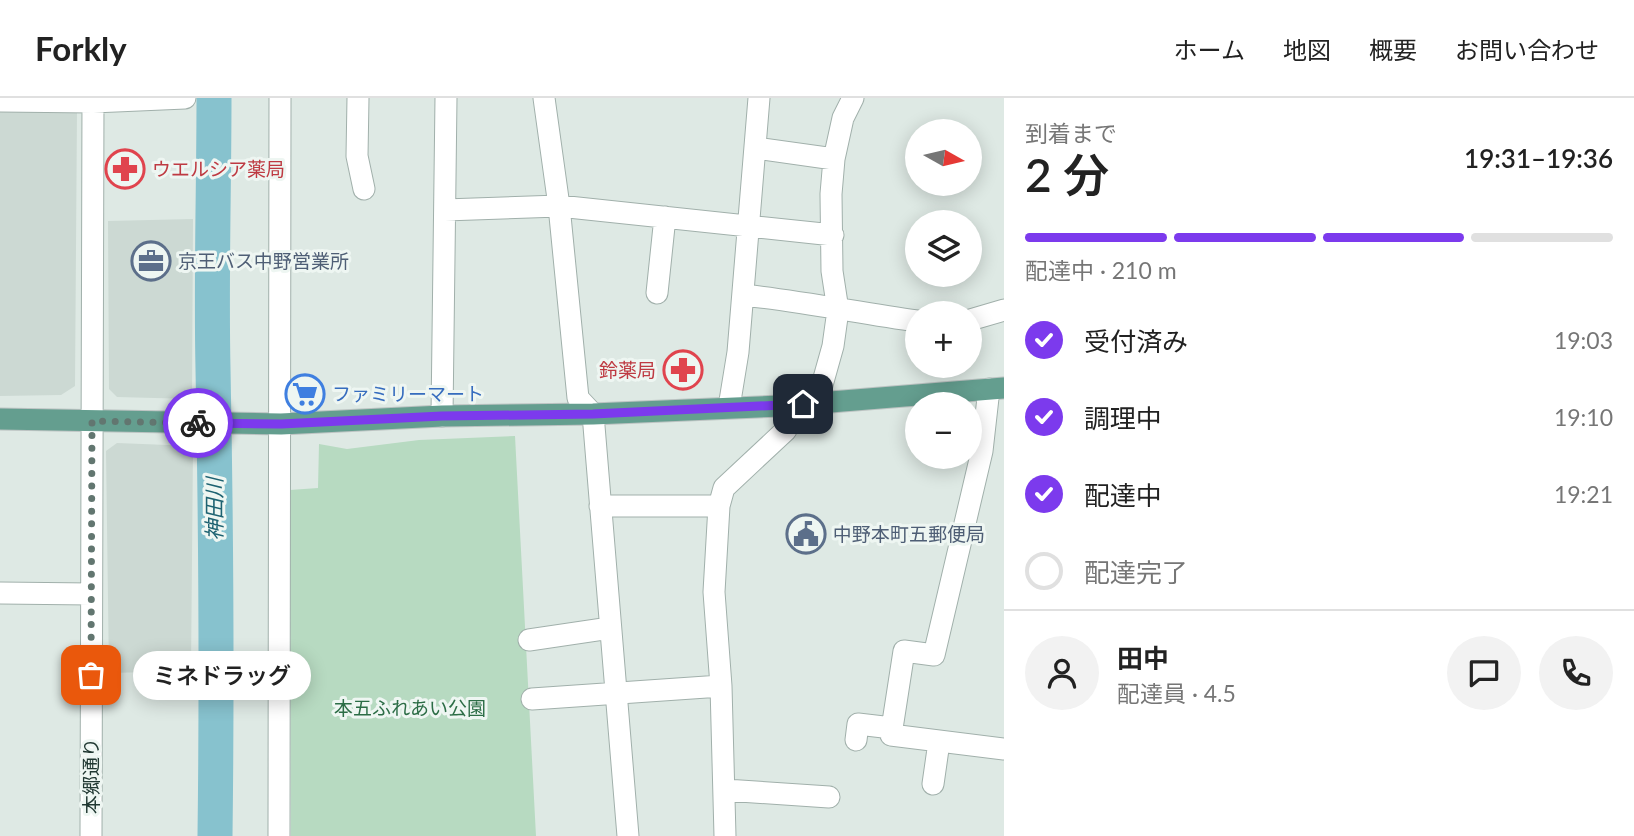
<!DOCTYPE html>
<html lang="ja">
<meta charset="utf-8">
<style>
:root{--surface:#fff;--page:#f2f2f2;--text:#222;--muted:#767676;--line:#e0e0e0;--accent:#7c3aed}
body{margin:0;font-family:Lato,"Noto Sans JP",sans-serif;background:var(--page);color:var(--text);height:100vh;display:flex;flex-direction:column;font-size:26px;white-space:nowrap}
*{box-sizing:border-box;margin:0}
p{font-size:23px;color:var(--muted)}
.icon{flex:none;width:38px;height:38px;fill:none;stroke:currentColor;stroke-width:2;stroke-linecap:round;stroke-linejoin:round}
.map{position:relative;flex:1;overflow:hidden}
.side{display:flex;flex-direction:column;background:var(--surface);width:630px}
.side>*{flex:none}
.needle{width:46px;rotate:98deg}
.fabs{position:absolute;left:905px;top:21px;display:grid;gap:14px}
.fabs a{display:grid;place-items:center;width:77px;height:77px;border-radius:50%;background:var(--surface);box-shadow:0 4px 18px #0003;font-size:35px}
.pin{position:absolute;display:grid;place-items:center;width:60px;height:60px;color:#fff;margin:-30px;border-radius:14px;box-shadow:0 4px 10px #0006}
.courier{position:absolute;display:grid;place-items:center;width:70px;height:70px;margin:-35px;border:5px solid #7c3aed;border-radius:50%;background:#fff;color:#222;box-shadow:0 2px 9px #0007}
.bubble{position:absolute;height:49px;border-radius:24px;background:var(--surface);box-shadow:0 4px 18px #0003;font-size:23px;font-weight:600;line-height:49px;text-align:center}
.head em{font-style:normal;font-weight:600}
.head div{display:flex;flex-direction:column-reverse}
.head{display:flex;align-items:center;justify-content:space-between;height:119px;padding:0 21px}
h1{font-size:46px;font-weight:600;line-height:52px}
.bar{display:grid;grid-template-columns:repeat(4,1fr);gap:10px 7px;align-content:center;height:84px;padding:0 21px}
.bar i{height:9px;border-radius:5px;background:var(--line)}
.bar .selected{background:var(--accent)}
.bar p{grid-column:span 4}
.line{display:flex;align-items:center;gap:18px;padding:0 21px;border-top:2px solid var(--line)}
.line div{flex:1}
.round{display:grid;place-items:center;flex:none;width:74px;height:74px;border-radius:37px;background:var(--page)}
ol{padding:0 21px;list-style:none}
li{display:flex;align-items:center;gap:21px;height:77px}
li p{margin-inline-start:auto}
li .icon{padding:7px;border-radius:50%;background:var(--accent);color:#fff;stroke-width:4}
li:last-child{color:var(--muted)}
li i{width:38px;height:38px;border:4px solid var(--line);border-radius:50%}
header{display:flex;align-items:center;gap:42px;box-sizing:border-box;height:98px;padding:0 35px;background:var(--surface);border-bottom:2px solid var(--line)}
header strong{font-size:33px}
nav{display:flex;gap:38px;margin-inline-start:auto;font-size:24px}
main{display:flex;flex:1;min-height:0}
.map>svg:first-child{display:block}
.built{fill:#ccd9d3}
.green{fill:#b7dac1}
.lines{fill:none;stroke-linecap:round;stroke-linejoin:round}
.river{stroke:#87c2ce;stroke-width:35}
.minor-casing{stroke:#a1b0ab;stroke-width:23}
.major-casing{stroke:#bcc3c2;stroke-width:23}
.minor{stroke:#fff;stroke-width:21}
.major{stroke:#649e8f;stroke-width:21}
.done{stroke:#627670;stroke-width:7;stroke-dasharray:0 12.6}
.route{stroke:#7c3aed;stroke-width:9}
.labels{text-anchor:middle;stroke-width:6;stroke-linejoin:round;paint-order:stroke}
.health-label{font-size:19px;fill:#be3a42;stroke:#eef6f2;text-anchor:start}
.service-label{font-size:19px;fill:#4e5e75;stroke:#eef6f2;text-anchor:start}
.shop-label{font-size:19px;fill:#366cbe;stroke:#eef6f2;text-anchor:start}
.park-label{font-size:19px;fill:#2c6d46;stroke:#eef6f2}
.street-label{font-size:19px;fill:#203832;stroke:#eef6f2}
.water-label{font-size:21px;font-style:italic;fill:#1d6271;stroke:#eef6f2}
</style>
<header>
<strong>Forkly</strong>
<nav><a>ホーム</a><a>地図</a><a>概要</a><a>お問い合わせ</a></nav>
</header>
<main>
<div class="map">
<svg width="1004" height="738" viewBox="0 0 1004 738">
<rect width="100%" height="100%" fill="#dee9e4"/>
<path class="built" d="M77 13 75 288 61 297 0 298V14Z
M193 121 192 301 117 299 109 291 108 123Z
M117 345 193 348 191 573 109 575 106 353Z"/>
<path class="green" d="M515 338 536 738H291L290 392 318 390 319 346 347 351 419 342Z"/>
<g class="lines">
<path class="river" d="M214 0C214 90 211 181 213 271 216 427 217 582 215 738"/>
<g class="minor-casing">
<path id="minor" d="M358 0 357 58 364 91
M544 0 559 108 578 300 593 316 628 738
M0 3 93 4 185 0
M756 50 834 61
M445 112 559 108 833 137
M657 195 665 119
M743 197C801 203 859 215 917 223
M970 222 1004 212
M989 291 982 353 934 557 904 553 891 637 1004 651
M817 305 833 248 838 212 832 173 831 96 834 61 843 20 853 0
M729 309 738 254 759 0
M442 318 446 0
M600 408H719
M0 495 91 496
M529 542 610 530
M532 601 721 588
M856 642 858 626 892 630
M933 686 939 644
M725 692 829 699
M91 738 93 0
M279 738 280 0
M725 738 721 588 714 494 719 408 724 390 786 332 789 307"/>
</g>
<g class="major-casing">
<path id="major" d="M0 321 281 326 442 318 593 316 781 308 1004 290"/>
</g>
<use href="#minor" class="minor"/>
<use href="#major" class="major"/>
</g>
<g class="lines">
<path class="done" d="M91 577 92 323 198 325"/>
<path class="route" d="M198 325 281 326 442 318 593 316 803 306"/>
</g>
<defs>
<g id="pharmacy-ring" transform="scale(2.0125)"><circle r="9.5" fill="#eef6f2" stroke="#e0444e" stroke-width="1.5"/><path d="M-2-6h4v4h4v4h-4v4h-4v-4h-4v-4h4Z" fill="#e0444e"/></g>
<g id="office-ring" transform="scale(2.0125)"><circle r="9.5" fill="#eef6f2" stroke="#5c6f8a" stroke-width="1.5"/><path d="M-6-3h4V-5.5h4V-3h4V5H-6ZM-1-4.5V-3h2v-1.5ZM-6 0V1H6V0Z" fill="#5c6f8a"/></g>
<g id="supermarket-ring" transform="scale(2.0125)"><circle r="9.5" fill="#eef6f2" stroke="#3f7fe0" stroke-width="1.5"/><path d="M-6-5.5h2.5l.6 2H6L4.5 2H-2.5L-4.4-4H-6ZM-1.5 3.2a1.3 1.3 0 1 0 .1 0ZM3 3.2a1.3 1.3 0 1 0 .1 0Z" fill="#3f7fe0"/></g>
<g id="civic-ring" transform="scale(2.0125)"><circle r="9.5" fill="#eef6f2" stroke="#5c6f8a" stroke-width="1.5"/><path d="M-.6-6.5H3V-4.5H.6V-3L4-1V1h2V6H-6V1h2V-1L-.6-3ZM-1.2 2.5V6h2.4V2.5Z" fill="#5c6f8a"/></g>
</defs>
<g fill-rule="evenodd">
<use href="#pharmacy-ring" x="125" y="71"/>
<use href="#office-ring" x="151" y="163"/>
<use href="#pharmacy-ring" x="683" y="272"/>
<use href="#supermarket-ring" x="305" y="296"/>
<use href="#civic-ring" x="806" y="436"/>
</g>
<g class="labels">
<g class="health-label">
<text x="152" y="78">ウエルシア薬局</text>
<text x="656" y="279" text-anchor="end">鈴薬局</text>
</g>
<g class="service-label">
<text x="178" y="170">京王バス中野営業所</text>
<text x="833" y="443">中野本町五郵便局</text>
</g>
<g class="shop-label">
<text x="332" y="303">ファミリーマート</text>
</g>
<g class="park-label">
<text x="410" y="617">本五ふれあい公園</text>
</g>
<g class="street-label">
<text transform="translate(91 678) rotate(-90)" y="7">本郷通り</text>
</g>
<g class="water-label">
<text transform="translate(215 411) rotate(-90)" y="7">神田川</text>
</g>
</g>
</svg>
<div class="fabs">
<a><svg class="needle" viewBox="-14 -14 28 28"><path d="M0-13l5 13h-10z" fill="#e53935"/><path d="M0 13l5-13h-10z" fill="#767676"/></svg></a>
<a><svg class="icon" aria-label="layers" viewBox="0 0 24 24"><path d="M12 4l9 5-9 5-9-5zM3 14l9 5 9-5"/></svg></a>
<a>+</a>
<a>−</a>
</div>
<div class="pin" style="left:91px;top:577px;background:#ea580c"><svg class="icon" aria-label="bag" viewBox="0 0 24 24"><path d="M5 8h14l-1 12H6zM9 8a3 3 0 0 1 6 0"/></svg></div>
<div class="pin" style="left:803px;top:306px;background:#1f2937"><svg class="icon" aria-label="home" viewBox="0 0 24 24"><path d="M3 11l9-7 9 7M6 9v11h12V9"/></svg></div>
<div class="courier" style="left:198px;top:325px"><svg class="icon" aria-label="bike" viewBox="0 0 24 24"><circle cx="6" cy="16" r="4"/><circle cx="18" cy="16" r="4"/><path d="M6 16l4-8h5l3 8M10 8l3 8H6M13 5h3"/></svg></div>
<div class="bubble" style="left:133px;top:553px;width:178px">ミネドラッグ</div>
</div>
<section class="side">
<div class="head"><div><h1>2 分</h1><p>到着まで</p></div><em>19:31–19:36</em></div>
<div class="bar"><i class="selected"></i><i class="selected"></i><i class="selected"></i><i></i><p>配達中 · 210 m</p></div>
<ol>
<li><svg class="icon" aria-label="check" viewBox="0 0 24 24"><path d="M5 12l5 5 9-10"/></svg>受付済み<p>19:03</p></li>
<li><svg class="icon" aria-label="check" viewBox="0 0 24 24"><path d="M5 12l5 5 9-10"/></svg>調理中<p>19:10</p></li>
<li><svg class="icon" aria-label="check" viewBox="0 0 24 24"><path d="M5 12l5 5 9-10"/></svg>配達中<p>19:21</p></li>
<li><i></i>配達完了</li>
</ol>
<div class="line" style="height:126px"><a class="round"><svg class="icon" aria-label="person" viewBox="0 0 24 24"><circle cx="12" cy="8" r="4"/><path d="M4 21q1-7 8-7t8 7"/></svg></a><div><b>田中</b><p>配達員 · 4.5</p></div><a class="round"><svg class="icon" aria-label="chat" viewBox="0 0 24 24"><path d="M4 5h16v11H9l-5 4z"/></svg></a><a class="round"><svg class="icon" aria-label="phone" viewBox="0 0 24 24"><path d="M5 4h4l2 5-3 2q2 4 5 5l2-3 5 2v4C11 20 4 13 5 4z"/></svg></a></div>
</section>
</main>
